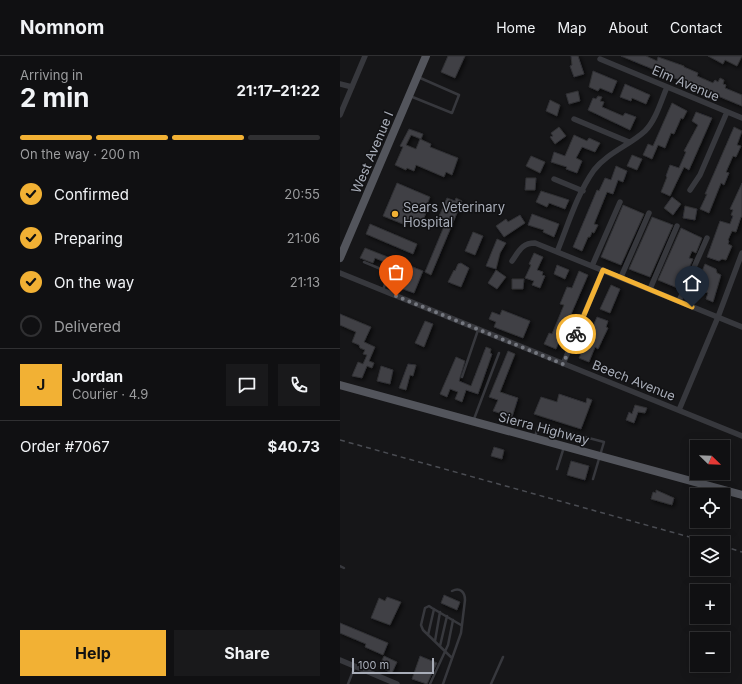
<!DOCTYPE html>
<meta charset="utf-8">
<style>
:root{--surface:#101012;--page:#19191b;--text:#f1f3f6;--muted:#9c9d9f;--line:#303032;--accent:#f2b134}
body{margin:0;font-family:Inter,sans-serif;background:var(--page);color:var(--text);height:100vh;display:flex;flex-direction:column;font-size:15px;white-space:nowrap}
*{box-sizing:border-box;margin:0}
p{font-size:13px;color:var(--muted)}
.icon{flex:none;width:22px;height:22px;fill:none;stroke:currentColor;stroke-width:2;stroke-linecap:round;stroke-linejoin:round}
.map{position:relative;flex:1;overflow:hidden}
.sheet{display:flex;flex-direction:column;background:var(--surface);width:340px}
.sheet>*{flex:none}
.needle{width:26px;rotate:113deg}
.fabs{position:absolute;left:350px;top:384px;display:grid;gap:8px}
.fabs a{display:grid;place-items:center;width:40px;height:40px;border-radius:0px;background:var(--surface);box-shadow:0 2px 10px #0003,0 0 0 1px var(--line);font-size:20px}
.scale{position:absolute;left:12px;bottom:10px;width:82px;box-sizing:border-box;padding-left:4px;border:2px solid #a8adb8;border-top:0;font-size:11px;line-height:14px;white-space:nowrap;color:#a8adb8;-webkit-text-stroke:3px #111113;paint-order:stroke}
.pin{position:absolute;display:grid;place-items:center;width:34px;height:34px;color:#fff;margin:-41px -17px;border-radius:50% 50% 50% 0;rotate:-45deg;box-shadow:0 0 4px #0007}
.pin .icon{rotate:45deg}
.courier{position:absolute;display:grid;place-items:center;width:40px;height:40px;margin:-20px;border:3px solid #f2b134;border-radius:50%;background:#fff;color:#222;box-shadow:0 1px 5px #0007}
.head em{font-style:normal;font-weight:700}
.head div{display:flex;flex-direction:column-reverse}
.head{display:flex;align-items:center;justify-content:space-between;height:68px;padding:0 20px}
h1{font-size:26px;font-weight:700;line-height:30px}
.bar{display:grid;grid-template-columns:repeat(4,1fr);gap:6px 4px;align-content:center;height:48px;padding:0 20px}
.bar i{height:5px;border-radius:3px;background:var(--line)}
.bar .on{background:var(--accent)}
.bar p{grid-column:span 4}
.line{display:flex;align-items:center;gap:10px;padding:0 20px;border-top:1px solid var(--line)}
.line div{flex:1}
.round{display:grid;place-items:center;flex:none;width:42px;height:42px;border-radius:0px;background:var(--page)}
ol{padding:0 20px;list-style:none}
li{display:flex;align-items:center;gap:12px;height:44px}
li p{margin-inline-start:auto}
li .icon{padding:4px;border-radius:50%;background:var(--accent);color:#111;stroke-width:4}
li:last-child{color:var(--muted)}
li i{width:22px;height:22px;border:2px solid var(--line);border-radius:50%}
.button{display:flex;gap:8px;margin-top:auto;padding:8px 20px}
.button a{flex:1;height:46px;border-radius:0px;background:var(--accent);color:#111;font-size:16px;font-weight:700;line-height:46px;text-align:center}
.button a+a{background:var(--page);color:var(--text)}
header{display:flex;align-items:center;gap:24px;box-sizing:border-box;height:56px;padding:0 20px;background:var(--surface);border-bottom:1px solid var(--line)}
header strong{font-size:19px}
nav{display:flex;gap:22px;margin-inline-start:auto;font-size:14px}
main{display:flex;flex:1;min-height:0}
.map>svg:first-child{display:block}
.building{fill:#404145;stroke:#303034;filter:url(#shadow)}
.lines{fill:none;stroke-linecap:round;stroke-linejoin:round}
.lane{stroke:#37383d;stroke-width:2.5}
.street{stroke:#37383d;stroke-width:5.5}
.primary{stroke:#53555c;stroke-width:8}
.rail{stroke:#4a4c52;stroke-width:1.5;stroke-dasharray:5 4;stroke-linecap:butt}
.done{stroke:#757880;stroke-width:4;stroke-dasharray:0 7.2}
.route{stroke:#f2b134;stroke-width:5}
.poi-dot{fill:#f2b134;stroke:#111113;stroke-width:1.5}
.labels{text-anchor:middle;stroke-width:3;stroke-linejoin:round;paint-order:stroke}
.street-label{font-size:13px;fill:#a8adb8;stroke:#111113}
.poi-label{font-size:13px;fill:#a8adb8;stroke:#111113;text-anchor:start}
</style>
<header>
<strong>Nomnom</strong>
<nav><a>Home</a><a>Map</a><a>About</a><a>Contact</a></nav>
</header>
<main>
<section class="sheet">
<div class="head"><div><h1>2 min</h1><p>Arriving in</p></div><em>21:17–21:22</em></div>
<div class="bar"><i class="on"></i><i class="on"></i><i class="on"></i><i></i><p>On the way · 200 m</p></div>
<ol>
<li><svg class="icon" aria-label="check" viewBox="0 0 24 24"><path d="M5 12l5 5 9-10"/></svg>Confirmed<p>20:55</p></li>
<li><svg class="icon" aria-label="check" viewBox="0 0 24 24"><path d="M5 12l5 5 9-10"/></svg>Preparing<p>21:06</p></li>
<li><svg class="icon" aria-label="check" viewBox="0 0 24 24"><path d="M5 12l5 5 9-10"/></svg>On the way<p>21:13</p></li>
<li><i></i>Delivered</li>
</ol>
<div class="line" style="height:72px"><b class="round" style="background:var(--accent);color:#111">J</b><div><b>Jordan</b><p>Courier · 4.9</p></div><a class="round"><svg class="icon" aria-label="chat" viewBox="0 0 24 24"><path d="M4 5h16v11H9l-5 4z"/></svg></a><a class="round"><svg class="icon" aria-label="phone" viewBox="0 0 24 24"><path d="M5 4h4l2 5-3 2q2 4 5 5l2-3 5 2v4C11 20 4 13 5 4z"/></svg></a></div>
<div class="line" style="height:52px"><div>Order #7067</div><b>$40.73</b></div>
<div class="button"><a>Help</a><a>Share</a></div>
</section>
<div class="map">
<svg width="402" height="628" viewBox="0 0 402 628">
<defs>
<filter id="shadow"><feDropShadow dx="2" dy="2" stdDeviation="2" flood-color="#0009"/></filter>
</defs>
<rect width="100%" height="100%" fill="#161618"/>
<path class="building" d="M108 0H125L115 22 101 16Z
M231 0H238L244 18 234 21 230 10 232 9Z
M281 0H306L317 5 318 1 344 10V11L358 17 357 20 373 27 375 24 378 26 380 22 384 24 383 28 386 29 385 32 402 39V50Z
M368 0H402L397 10 385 4 383 8Z
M253 15 277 25 272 37 260 32 258 35 249 31Z
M285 28 310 39 306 48 292 42 291 45 280 41Z
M238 35 240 45 229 48 226 38Z
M258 40 262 41 260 45 264 46 262 51 283 60 285 57 296 61 290 74 248 54 253 42 256 43Z
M210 44 220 49 217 60 206 55Z
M332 47 347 55 343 63 341 62 334 78 331 77 325 92 318 89 312 103 303 99 308 88 313 90Z
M356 56 372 62 349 114 344 111 330 140 321 136 327 121 326 120 330 109 339 112 346 96 344 95 358 69 352 65Z
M219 71 226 80 215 88 210 81 213 80 211 77Z
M394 71 402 75 397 89 401 90 396 101 393 100 386 116 389 117 384 129 381 127 369 157 360 153 367 138H365Z
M69 73 83 78 81 83 71 79 66 89 76 93 80 83 91 88 90 91 118 102 112 119 106 116 104 121 76 109 74 115 67 112 66 114 55 109 63 91 60 90Z
M234 79 247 85 249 82 260 87 255 96 242 91 236 102 242 105 237 117 226 113 227 111 211 106 214 96 225 100Z
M292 99 302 103 297 114 287 110Z
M191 100 205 106 200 117 186 110Z
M276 110 287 115 283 126 278 124 273 138 267 136 254 168 258 169 254 177 252 176 250 181H248L242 195 233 191 257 134 259 135 265 122 271 124Z
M186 122H196L195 134H185Z
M57 127 90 141 84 156 86 157 83 164 78 162 77 166 69 163 67 168 64 166 63 168 43 160Z
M402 127V161H401L396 176 392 175 388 184 389 185 388 188 392 190 386 204 382 203 379 205 367 201 380 165 390 168 393 160 391 159 393 154 390 153Z
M201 135 229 144 225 153 209 147 207 151 196 146Z
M332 141 341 148 333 159 324 152Z
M107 142 115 145 116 142 122 145 91 219 85 216 105 168 97 165Z
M283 149 304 158 281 209 261 201Z
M345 150 357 153 355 164 343 162Z
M192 158 219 168 214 181 203 176 204 174 188 169Z
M180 159 185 167 164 181 156 170 166 163 168 166Z
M312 161 333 169 310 221 289 213Z
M30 168 77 188 73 198 26 178Z
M341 172 362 182 356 197 352 195 349 202 353 203 340 233 318 224Z
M133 176 143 180 135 199 125 195Z
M157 183 166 187 160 197 156 213 146 210Z
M25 192 83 215 74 237 63 233 68 222 61 218 63 214 35 202 33 207 20 202Z
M194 197 203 201 197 214 203 216 202 219 205 220 200 232 192 229 194 225 185 222 191 209 189 208Z
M121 207 129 212 121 231 108 226 114 214 115 215 118 208Z
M365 208 376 213 377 217 381 219 373 246 366 243 368 237 361 234 360 236 357 235 356 239 349 236 360 220Z
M217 209 229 214 225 223 214 218Z
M156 214 166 221 157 233 148 227Z
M239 215 248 219 216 293 204 288 209 277 212 278 224 249 220 248 227 231 232 232Z
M172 223H184L183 233H172Z
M271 229 280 233 270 257 260 253Z
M162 254 190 265 183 282 154 271 156 266 149 263 152 256 160 259Z
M0 258 31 271 24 286 35 291 29 305 34 307 32 312 27 310 22 322 12 320 18 306 23 308 27 299 23 298 25 294 20 292 19 289 12 286 16 276 0 269Z
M257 261 268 265 266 271 268 272 258 293 255 291 249 306 239 302Z
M85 265 93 268 84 291 75 287Z
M146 291 151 293 150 297 152 298 138 338 126 334 122 346 115 343 118 336 110 333 107 341 100 338 116 301 125 305 119 325 131 330Z
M168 295 175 298 160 336 178 342 172 361 153 355 158 344 149 341Z
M68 308 76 309 73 320 70 319 66 334 59 332Z
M41 310 53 314 50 328 37 325Z
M219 338 246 347 247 342 252 344 241 373 194 358 201 341 217 346Z
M295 349 307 352 305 357 298 356 294 367 286 364 289 356 292 358Z
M154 391 164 394 162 403 151 400Z
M231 405 249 410 245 424 227 419Z
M316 434 334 442 332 449 311 443 313 436 316 437Z
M104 539 120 546 117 554 101 547Z
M47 541 61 546 50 569 31 562 39 542 45 545Z
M0 567 48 587 43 599 25 591 26 588 0 577Z
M44 600 57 606 52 617 39 611Z
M80 600 97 607 87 628 72 623Z"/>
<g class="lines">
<path class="lane" d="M70 40 112 57 119 39 78 21
M24 206 60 221
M43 234 49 217
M122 321 138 274
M134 363 159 297
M195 380 199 369 264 386 253 423
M240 394 244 381
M217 413 224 391
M0 510 4 512
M88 579 94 553
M95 585 100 556
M100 590 107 560
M112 602 83 574 81 569 85 552 89 550 92 552 121 569
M8 628 15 610
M90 628 108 589 113 564
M103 628 121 577 125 544C125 536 120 531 112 535
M151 628 163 601"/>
<path class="street" d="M260 3 402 62
M0 28 12 31
M0 59 25 0
M234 63 289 86
M214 123 243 135
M350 134 360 119 387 56
M217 196C228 169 237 138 254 114 267 97 290 89 305 75 316 64 321 45 327 31
M172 205C179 195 182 187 195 187L402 271
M252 210 280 146
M0 217 402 380
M281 221 309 157
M310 233 337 170
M339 245 367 182
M223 308 263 214
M339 354 378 261 402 197
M0 604 57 628"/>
<path class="primary" d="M0 202 86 0
M0 329 402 439"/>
<path class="rail" d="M0 384 371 487
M383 490 402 496"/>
</g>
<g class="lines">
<path class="done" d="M56 240 223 308 236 278"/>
<path class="route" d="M236 278 263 214 352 251"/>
</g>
<circle class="poi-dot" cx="55" cy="158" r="4"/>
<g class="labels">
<g class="street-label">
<text transform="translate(346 27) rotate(23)" y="5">Elm Avenue</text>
<text transform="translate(32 96) rotate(-67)" y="5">West Avenue I</text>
<text transform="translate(294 324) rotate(22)" y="5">Beech Avenue</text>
<text transform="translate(204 372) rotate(15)" y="5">Sierra Highway</text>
</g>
<g class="poi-label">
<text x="63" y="156">Sears Veterinary<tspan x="63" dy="15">Hospital</tspan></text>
</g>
</g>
</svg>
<div class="fabs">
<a><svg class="needle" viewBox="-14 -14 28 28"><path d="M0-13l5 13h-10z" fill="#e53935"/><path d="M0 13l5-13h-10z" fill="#9c9d9f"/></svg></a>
<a><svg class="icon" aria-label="locate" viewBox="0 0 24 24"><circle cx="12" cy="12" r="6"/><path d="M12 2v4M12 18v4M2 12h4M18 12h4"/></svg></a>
<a><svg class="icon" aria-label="layers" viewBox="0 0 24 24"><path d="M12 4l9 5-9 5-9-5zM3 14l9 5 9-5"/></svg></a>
<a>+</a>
<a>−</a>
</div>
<div class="scale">100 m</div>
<div class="pin" style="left:56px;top:240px;background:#ea580c"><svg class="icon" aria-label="bag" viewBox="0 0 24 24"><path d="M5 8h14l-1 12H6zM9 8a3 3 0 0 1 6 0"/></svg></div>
<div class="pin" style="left:352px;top:251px;background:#1f2937"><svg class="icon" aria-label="home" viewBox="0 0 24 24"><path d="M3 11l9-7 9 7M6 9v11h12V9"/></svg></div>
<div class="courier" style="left:236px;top:278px"><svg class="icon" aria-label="bike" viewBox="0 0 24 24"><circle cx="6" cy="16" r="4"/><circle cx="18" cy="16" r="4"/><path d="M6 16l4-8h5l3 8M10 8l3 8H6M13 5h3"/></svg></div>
</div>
</main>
